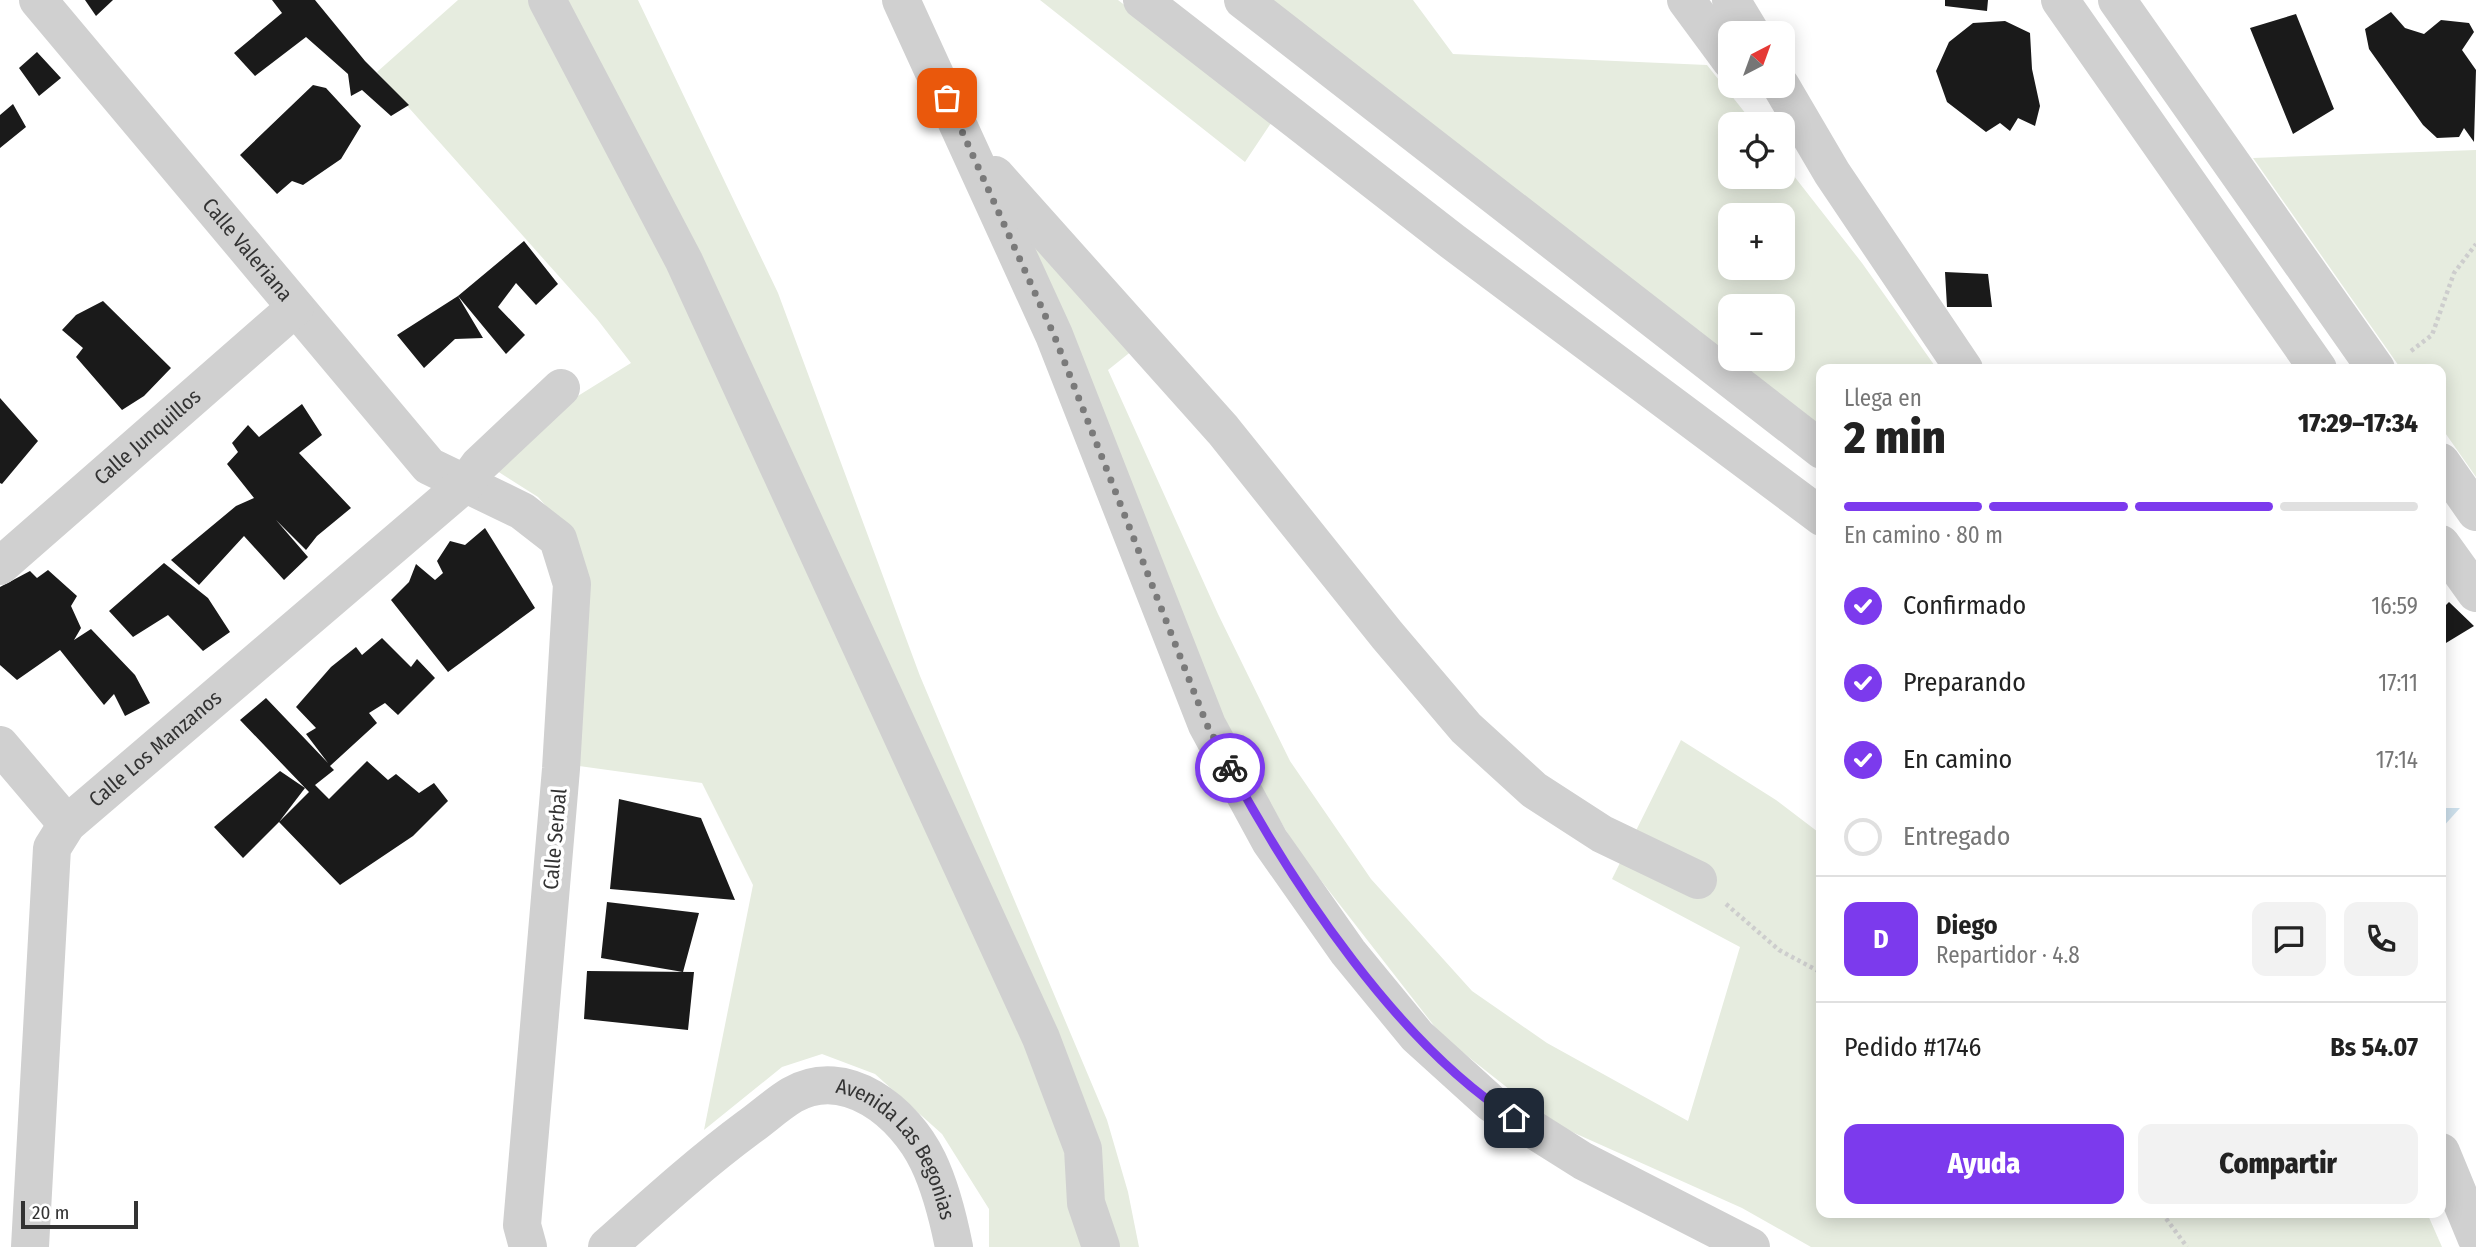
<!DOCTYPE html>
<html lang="es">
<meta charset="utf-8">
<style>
:root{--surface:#fff;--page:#f2f2f2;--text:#222;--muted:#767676;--line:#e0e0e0;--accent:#7c3aed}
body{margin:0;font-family:"Fira Sans Condensed",sans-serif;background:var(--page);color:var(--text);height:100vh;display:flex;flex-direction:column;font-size:26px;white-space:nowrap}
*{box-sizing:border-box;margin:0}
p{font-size:23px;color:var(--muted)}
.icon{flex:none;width:38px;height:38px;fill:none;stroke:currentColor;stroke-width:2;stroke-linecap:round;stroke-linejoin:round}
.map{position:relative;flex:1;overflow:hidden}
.side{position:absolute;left:1816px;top:364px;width:630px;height:854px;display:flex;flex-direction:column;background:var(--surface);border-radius:14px;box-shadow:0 4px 18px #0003}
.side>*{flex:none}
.needle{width:46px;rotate:41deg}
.buttons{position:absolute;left:1718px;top:21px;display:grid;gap:14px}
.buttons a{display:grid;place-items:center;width:77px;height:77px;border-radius:14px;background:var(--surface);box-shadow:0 4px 18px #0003;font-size:35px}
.scale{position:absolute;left:21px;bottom:18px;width:117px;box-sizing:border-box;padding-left:7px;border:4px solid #333;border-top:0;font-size:19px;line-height:24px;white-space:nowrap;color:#333;-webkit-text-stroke:5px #fff;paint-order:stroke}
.pin{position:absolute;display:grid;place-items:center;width:60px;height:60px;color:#fff;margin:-30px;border-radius:14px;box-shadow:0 4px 10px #0006}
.courier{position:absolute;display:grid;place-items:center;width:70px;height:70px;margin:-35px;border:5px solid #7c3aed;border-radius:50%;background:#fff;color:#222;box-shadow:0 2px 9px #0007}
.headline em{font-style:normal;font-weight:800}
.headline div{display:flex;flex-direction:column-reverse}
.headline{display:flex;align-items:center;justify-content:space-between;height:119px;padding:0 28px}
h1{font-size:46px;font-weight:800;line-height:52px}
.bar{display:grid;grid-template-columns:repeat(4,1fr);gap:10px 7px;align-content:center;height:84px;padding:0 28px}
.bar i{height:9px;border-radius:5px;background:var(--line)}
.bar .selected{background:var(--accent)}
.bar p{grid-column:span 4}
.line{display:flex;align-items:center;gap:18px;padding:0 28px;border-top:2px solid var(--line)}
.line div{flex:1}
.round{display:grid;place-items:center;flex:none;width:74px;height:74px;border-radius:14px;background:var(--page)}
ol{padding:0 28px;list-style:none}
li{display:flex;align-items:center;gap:21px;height:77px}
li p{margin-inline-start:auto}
li .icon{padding:7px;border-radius:50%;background:var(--accent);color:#fff;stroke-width:4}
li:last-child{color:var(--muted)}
li i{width:38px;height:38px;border:4px solid var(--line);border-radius:50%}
.action{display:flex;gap:14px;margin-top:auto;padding:14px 28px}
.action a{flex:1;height:80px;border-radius:14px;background:var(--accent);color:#fff;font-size:28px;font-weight:800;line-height:80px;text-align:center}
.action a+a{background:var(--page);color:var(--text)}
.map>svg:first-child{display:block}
.green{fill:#e6ecdf;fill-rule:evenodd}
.water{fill:#cfe2ee}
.building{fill:#1a1a1a}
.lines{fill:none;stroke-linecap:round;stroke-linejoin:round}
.path{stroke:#cdcdcd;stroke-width:4.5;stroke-dasharray:3.5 3.5;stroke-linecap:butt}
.minor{stroke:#d0d0d0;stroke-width:38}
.done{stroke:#7a7a7a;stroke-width:7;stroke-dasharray:0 12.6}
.route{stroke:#7c3aed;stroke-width:9}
.labels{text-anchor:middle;stroke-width:7;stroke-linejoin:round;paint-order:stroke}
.street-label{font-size:21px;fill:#333;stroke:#fff}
</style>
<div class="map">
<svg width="2476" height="1247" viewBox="0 0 2476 1247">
<rect width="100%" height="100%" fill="#fff"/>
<path class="green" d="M458 0H638L778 293 920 676 1107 1120 1128 1192 1139 1247H989V1209L942 1134 875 1074 822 1054 782 1067 704 1130 753 885 702 783 579 766 567 530 538 497 494 469 573 399 631 363 597 319 377 72Z
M1040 0H1118L1273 120 1245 162Z
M1270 0H1413L1453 54 1707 65 1754 124H1731V177H1783V162L1862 263 1937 369H1822V432ZM1731 215H1783V268H1731ZM1731 306H1783V359H1731Z
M2476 150V477L2441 427V369H2401L2253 158Z
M1020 222 1133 350 1108 370 1218 614 1290 761 1371 879 1472 991 1547 1043 1688 1121 1740 947 1612 879 1681 740 1776 800 1822 835V1213H2427L2442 1247H1811L1742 1208 1552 1123 1442 1036 1298 851 1233 740Z"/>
<path class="water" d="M2441 808H2460L2441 829Z"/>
<path class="building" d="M85 0H113L96 16Z
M272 0H315L365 61 409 105 391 116 362 90 351 96 348 74 306 37 255 76 234 53 282 13Z
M1945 0H1988L1987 11 1945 6Z
M2391 12 2405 28 2424 34 2441 20 2469 23 2474 32 2462 50 2476 70 2474 142 2464 128 2459 137 2437 138 2423 125 2369 49 2365 29Z
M2296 14 2334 109 2293 134 2250 28Z
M2005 21 2030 33 2032 69 2040 106 2035 126 2018 118 2010 131 2000 123 1986 132 1947 102 1936 71 1949 42 1973 23Z
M37 52 61 78 39 96 19 68Z
M313 85 326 88 361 126 341 159 303 185 292 181 277 194 240 155Z
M13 104 26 127 0 148V115Z
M524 241 558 284 536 305 516 283 498 307 525 335 506 354 458 296 483 338 455 339 424 368 397 335 458 296Z
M1945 272 1988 274 1992 307H1947Z
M103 301 171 368 144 396 122 410 76 357 83 348 62 330 76 315Z
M0 398 38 441 2 484 0 483Z
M302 404 322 435 299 453 351 508 317 536 306 550 276 520 308 557 284 580 244 536 199 585 171 560 236 506 254 498 227 464 238 452 232 443 248 425 259 437Z
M485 528 535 608 448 672 391 600 409 582 416 564 435 580 443 573 437 561 450 541 465 545Z
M164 563 208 598 230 632 203 651 168 615 133 637 109 611Z
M48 570 77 596 71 606 81 628 74 640 91 629 135 675 150 703 125 716 114 694 104 705 60 650 17 680 0 665V587L30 571 37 578Z
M2449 602 2474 626 2441 646V610Z
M382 638 411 667 417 659 435 678 398 715 385 703 369 713 377 723 330 766 334 770 315 785 329 799 367 761 388 780 396 774 419 793 434 783 448 801 413 836 340 885 279 822 309 792 240 720 266 698 328 763 306 734 316 728 296 707 331 667 356 647 362 655Z
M280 771 305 788 279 822 243 858 214 827Z
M619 799 701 818 735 900 610 889Z
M607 902 699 913 683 972 601 958Z
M587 971 694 972 688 1030 584 1019Z"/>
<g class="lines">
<path class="path" d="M2411 351 2432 335 2454 273 2476 244
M1726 904 1779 950 1822 973
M2162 1213 2187 1247"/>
<g class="minor">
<path id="s1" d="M38 0 429 466 522 511 558 539 572 584 561 769 522 1225 528 1247"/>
<path d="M547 0 684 261 1041 1038 1083 1149 1086 1203 1101 1247"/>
<path d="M901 0 1054 335 1207 725 1270 841 1348 952 1417 1036 1491 1103 1583 1161 1751 1247"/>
<path d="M1142 0 1452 241 1822 517"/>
<path d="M1243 0 1822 450"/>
<path d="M1686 0 1731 61"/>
<path d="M1731 0 1751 33"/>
<path d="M2060 0 2318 369"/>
<path d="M2117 0 2376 369"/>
<path d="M1781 86 1832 173 1964 369"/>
<path d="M995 175 1223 430 1387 635 1466 728 1534 790 1602 834 1698 880"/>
<path d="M2441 462 2476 512"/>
<path d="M2441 544 2476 593"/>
<path id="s2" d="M0 566 295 308"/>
<path d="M0 745 67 824"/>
<path d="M2441 1152 2476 1237"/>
<path id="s3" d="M30 1247 52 848 67 824 466 483 479 465 561 388"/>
<path id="s4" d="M607 1247C653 1206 699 1164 749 1127 763 1117 777 1104 792 1095 846 1064 905 1113 928 1161 941 1188 948 1217 954 1247"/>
</g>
</g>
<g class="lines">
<path class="done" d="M947 98 1054 335 1207 725 1230 768"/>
<path class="route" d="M1230 768C1293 886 1400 1046 1514 1118"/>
</g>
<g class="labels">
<g class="street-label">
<text dy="7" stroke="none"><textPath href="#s1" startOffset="326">Calle Valeriana</textPath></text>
<text dy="7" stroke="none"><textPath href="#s2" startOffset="196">Calle Junquillos</textPath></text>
<text dy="7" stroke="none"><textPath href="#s3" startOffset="544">Calle Los Manzanos</textPath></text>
<text transform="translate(555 839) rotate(-85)" y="7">Calle Serbal</text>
<text dy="7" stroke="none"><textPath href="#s4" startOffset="378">Avenida Las Begonias</textPath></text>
</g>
</g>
</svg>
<div class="buttons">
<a><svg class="needle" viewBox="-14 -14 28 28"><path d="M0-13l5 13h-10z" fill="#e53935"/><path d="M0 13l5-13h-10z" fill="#767676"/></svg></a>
<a><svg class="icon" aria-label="locate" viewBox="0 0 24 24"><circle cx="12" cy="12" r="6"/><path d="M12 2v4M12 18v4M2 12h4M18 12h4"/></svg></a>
<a>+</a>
<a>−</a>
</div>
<div class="scale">20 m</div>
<div class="pin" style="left:947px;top:98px;background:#ea580c"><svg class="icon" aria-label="bag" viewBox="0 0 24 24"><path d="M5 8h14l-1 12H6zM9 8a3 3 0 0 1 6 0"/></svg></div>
<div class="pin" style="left:1514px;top:1118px;background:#1f2937"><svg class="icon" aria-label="home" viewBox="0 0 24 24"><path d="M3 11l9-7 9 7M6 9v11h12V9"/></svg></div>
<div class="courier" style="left:1230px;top:768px"><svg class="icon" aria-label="bike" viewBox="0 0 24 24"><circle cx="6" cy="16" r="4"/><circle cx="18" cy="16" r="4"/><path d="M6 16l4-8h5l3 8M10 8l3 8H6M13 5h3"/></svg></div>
<section class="side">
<div class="headline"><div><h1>2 min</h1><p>Llega en</p></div><em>17:29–17:34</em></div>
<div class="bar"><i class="selected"></i><i class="selected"></i><i class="selected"></i><i></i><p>En camino · 80 m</p></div>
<ol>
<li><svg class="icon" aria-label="check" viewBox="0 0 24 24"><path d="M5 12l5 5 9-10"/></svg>Confirmado<p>16:59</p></li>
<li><svg class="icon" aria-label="check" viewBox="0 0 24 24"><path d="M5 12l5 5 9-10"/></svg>Preparando<p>17:11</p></li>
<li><svg class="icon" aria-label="check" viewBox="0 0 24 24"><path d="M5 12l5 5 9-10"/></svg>En camino<p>17:14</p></li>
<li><i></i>Entregado</li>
</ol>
<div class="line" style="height:126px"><b class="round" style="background:var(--accent);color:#fff">D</b><div><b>Diego</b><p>Repartidor · 4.8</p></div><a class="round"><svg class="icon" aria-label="chat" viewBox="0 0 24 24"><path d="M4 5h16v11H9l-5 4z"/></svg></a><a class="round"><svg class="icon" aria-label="phone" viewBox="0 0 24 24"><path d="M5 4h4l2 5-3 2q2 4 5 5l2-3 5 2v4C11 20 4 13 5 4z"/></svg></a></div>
<div class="line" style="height:91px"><div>Pedido #1746</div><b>Bs 54.07</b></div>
<div class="action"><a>Ayuda</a><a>Compartir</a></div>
</section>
</div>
